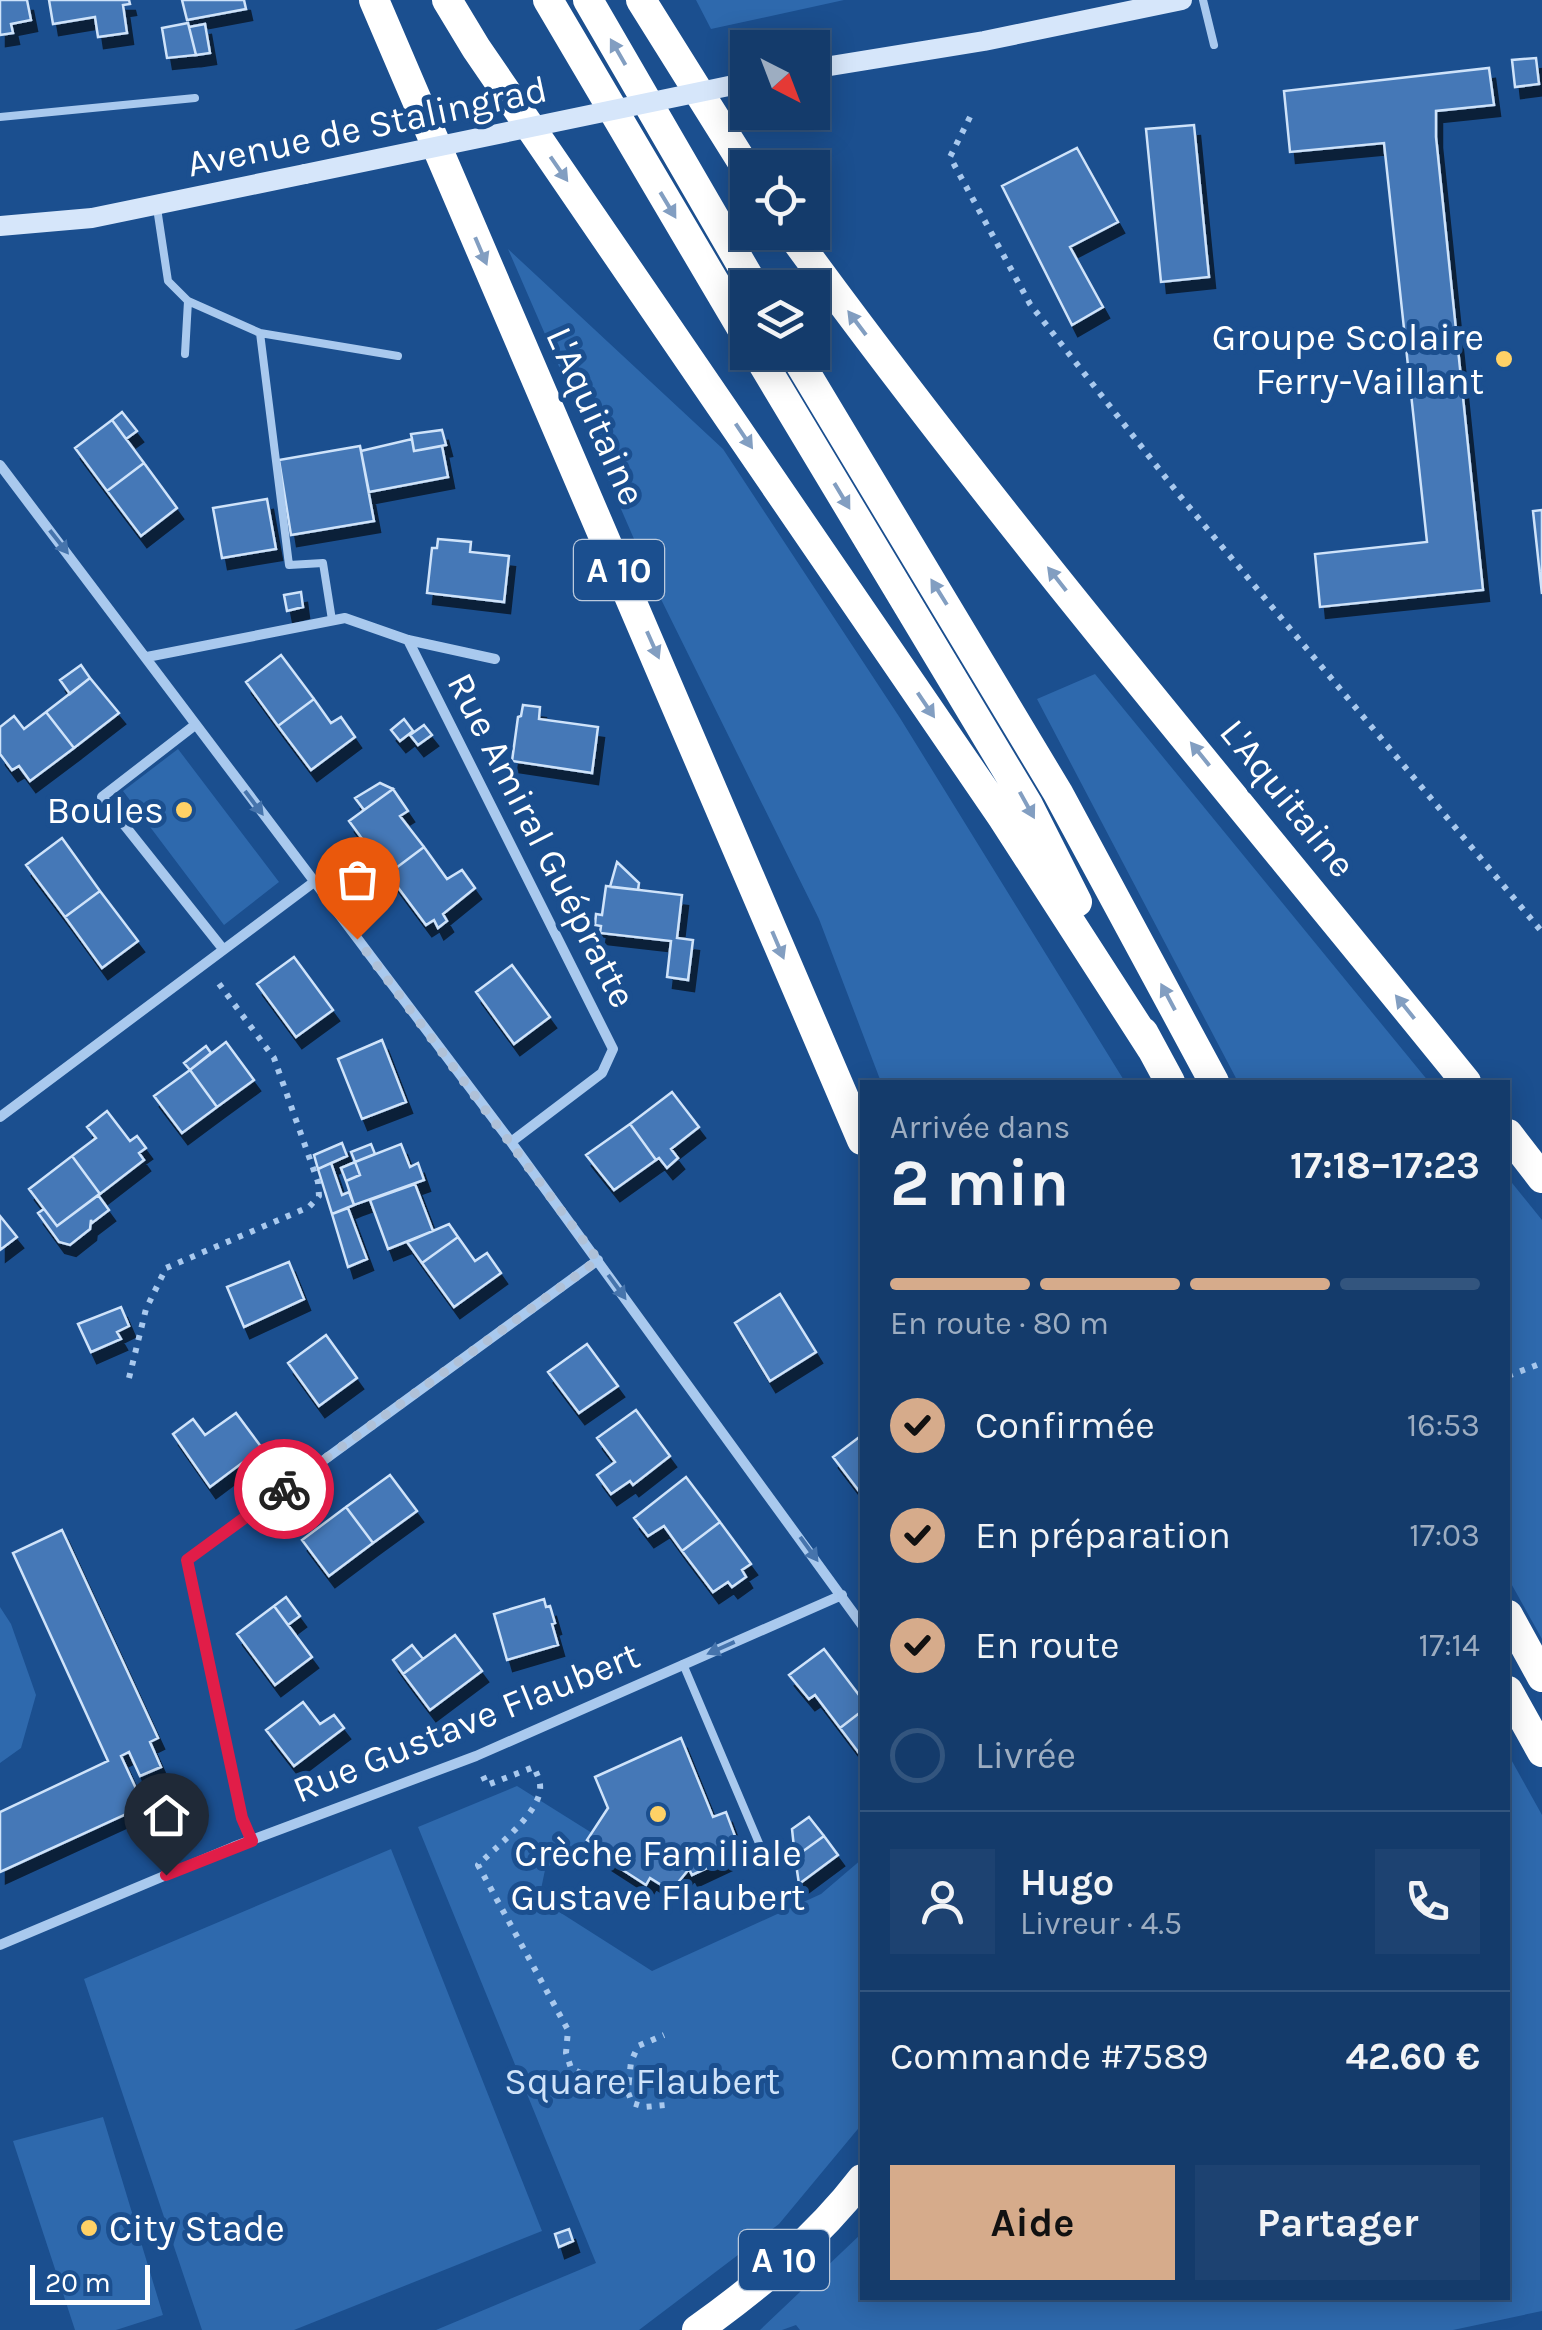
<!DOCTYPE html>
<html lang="fr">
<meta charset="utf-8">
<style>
:root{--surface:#143b6b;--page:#1d4271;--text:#f1f3f6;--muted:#9dadc1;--line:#33557e;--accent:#d6ab8b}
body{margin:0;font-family:Karla,sans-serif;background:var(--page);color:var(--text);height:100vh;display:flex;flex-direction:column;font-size:38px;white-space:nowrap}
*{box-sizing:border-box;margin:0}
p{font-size:32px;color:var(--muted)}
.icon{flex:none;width:55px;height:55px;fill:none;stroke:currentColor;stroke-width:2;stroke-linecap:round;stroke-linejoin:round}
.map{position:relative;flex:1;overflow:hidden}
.panel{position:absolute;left:860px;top:1080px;width:650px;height:1220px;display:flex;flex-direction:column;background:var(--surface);border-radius:0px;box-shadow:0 5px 25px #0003,0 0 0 2px var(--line)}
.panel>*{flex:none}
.needle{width:65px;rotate:138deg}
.fabs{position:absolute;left:730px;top:30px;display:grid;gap:20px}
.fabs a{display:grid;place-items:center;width:100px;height:100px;border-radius:0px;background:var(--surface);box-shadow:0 5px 25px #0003,0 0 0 2px var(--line);font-size:50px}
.scale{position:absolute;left:30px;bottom:25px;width:120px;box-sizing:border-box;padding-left:10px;border:5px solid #fff;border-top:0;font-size:28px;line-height:35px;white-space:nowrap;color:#fff;-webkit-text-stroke:8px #1b4f8f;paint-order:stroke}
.pin{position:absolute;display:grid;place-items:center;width:85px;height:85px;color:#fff;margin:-102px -42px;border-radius:50% 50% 50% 0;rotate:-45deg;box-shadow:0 0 10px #0007}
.pin .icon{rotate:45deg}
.courier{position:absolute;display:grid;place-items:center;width:100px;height:100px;margin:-50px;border:8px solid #e11d48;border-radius:50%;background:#fff;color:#222;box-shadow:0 2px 12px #0007}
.head em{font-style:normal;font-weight:700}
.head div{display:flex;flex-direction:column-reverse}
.head{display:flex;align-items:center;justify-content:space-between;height:170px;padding:0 30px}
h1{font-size:65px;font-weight:700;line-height:75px}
.bar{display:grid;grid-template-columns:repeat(4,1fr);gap:15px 10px;align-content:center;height:120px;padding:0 30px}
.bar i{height:12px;border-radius:8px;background:var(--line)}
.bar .on{background:var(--accent)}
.bar p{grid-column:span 4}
.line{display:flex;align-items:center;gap:25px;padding:0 30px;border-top:2px solid var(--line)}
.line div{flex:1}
.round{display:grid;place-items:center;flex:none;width:105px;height:105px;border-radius:0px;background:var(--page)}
ol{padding:0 30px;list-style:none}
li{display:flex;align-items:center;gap:30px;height:110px}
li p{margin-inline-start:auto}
li .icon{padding:10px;border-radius:50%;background:var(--accent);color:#111;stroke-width:4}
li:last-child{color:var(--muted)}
li i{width:55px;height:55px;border:5px solid var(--line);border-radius:50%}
.button{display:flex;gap:20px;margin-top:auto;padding:20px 30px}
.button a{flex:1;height:115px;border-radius:0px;background:var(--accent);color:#111;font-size:40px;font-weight:700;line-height:115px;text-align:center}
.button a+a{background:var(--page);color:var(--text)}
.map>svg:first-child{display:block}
.green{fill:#2e69ad}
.building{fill:#4478b7;stroke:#cfe3fa;stroke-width:2.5;filter:url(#shadow)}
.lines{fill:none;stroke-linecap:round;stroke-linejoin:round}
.path{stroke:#a9c9ee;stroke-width:6;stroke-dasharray:5 8;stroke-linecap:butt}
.service{stroke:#a9c9ee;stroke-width:8}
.minor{stroke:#a9c9ee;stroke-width:10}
.secondary{stroke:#d6e6fa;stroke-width:20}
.motorway{stroke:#fff;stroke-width:30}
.secondary-bridge{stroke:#d6e6fa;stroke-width:20}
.oneway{fill:#829ec1}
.oneway2{fill:#4674ac}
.done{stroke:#afc1d8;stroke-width:10;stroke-dasharray:0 18}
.route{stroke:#e11d48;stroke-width:12}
.poi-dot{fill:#ffd166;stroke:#1b4f8f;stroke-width:4}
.labels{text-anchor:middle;stroke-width:10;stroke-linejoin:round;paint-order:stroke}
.shield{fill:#1b4f8f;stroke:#bbcadd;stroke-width:2.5}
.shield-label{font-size:35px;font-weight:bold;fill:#fff}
.street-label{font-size:38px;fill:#fff;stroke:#1b4f8f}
.poi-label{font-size:38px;fill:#fff;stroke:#1b4f8f;text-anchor:end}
.park-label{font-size:38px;fill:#cfe3fa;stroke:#1b4f8f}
</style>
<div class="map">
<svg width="1542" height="2330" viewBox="0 0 1542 2330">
<defs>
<filter id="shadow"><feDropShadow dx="6" dy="11" stdDeviation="0" flood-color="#0009"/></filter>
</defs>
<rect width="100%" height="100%" fill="#1b4f8f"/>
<path class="green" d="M696 0H844L711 29Z
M508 249 723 449 900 718 1125 1082H881L819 919 654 585Z
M1095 674 1429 1082H1238L1037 699Z
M178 749 279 882 224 925 123 791Z
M1508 1178 1542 1220V1639L1508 1578Z
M0 1607 11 1624 36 1695 21 1748 0 1763Z
M1508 1754 1542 1815V2311L1453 2330H800L796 2325 782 2330H760L862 2233V2298H1508Z
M517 1786 592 1833 574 1855H561L545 1870 539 1899 652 1971 821 1894 862 1859V2124L779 2224 639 2330H436L596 2263 418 1827Z
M391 1849 542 2231 294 2330H202L84 1979Z
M103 2117 163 2315 116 2330H75L13 2141Z"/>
<path class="building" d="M0 0H27L31 20 11 24 13 33 0 35Z
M49 0H129L130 4 123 5 127 33 98 37 95 17 53 24Z
M182 0H244L246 9 187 20Z
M188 23 196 55 167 58 162 28Z
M205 24 210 53 196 55 189 27Z
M1536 58 1539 84 1515 87 1512 60Z
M1489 68 1494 105 1436 111V137L1483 590 1320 607 1315 554 1427 542 1384 143 1290 152 1284 91Z
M1194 125 1209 277 1161 282 1146 129Z
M1077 148 1118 222 1070 247 1103 307 1072 325 1002 186Z
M122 412 137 431 126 439 112 420Z
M112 420 144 463 107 491 75 448Z
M442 430 446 445 414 451 411 434Z
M412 439 414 451 442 446 448 477 369 492 361 451Z
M360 446 374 521 291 535 279 460Z
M144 463 177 508 141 536 107 491Z
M267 499 276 549 222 558 213 508Z
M1542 510V594L1533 511Z
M438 539 471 542 470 552 509 556 504 602 427 593 432 548H437Z
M301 592 303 607 287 611 284 595Z
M281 655 314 699 278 726 246 682Z
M81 665 90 678 70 694 60 680Z
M90 678 119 713 74 748 46 712Z
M314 699 331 723 341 717 355 737 311 770 278 726Z
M523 705 540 707 539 719 598 727 592 773 512 761 518 717 521 716Z
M46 712 74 748 30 781 19 766 12 770 0 754V727L14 716 24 729Z
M404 719 413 731 400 741 391 730Z
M424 725 432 735 418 745 410 735Z
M380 783 393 789 364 810 355 798Z
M393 789 408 811 400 816 424 847 388 874 349 821Z
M62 838 100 891 65 917 26 865Z
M424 847 447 879 462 870 475 888 443 914 447 921 438 928 434 920 426 925 388 874Z
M617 862 639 883 638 890 610 887Z
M606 886 682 895 677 938 693 940 688 980 667 977 671 941 600 933 601 926 595 925 596 914 602 915Z
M100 891 138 941 102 968 65 917Z
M294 957 333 1010 296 1037 257 984Z
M512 965 550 1017 514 1044 476 992Z
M382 1040 406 1102 362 1119 338 1059Z
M226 1042 254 1080 217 1107 190 1070Z
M206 1046 211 1053 190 1070 184 1063Z
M190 1070 217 1107 182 1133 154 1096Z
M672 1092 699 1127 671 1149 678 1158 667 1168 659 1158 656 1160 630 1124Z
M107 1111 130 1141 137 1136 146 1148 139 1153 144 1160 100 1194 72 1156 96 1138 87 1127Z
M630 1124 656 1160 614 1190 586 1155Z
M342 1143 347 1156 318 1169 314 1155Z
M371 1144 375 1154 355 1162 351 1152Z
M401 1144 410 1167 418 1163 424 1180 354 1205 346 1181 360 1175 355 1162Z
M72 1156 100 1194 57 1226 29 1189Z
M355 1162 360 1175 346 1181 341 1168Z
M331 1163 342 1195 349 1192 354 1205 332 1214 318 1169Z
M415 1184 433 1231 388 1249 370 1200Z
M98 1195 109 1210 92 1223 91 1220 90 1229 70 1245 59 1242 38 1213 44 1209 57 1226Z
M348 1208 367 1259 348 1267 332 1214Z
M0 1216 17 1237 0 1250Z
M449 1224 458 1237 422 1263 407 1242Z
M458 1237 475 1261 487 1253 501 1273 454 1307 422 1263Z
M289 1262 304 1299 244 1327 227 1287Z
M780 1294 816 1352 770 1381 735 1323Z
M121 1307 129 1326 117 1332 121 1339 91 1352 78 1324Z
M326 1335 357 1378 319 1406 288 1363Z
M587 1344 618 1386 579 1413 548 1372Z
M636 1410 670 1456 633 1485 630 1481 611 1494 597 1475 615 1462 597 1438Z
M236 1413 262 1448 210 1487 173 1434 193 1419 205 1435Z
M862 1435V1495L833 1457Z
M390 1475 417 1511 373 1543 346 1507Z
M686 1477 720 1522 682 1551 664 1526 648 1536 634 1518Z
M346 1507 373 1543 329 1576 302 1540Z
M720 1522 751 1564 742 1570 746 1577 732 1587 728 1582 713 1592 682 1551Z
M62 1530 158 1738 150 1742 161 1767 140 1776 129 1752 121 1756 144 1806 0 1872V1812L108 1761 13 1553Z
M286 1597 300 1616 288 1625 274 1606Z
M544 1599 546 1607 550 1606 555 1623 552 1624 558 1645 507 1660 494 1614Z
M274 1606 312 1657 275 1685 237 1634Z
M455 1635 482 1671 430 1710 403 1674Z
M412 1645 423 1659 403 1674 393 1660Z
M824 1649 862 1699V1711L840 1728 815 1695 809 1699 789 1675Z
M303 1702 320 1724 334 1715 344 1728 294 1766 266 1730Z
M862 1711V1757L840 1728Z
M681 1738 713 1817 726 1812 741 1852 692 1875 689 1869 671 1891 650 1878 646 1885 601 1856 605 1850 587 1840 608 1808 595 1777Z
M809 1817 824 1836 795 1857 792 1829Z
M824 1836 838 1855 799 1884 795 1857Z
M569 2229 573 2241 559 2247 555 2234Z"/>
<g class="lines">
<path class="path" d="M970 117 950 157 1030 304 1180 496 1542 932
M1508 1376 1542 1363
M129 1378 146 1309 166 1268 309 1207 319 1196 318 1182 274 1058 217 981
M483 1776 487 1785 534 1767C537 1775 541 1781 540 1790 538 1814 495 1848 478 1865L568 2030 566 2053 571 2068 588 2077 629 2080 631 2062 638 2046 664 2035
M629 2080 628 2092 632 2103 645 2107 666 2105"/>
<path class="service" d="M1203 0 1214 45
M0 117 195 98
M157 208 168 281 188 301 260 333 398 356
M260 333 289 565 323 563 332 620
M185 354 188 301
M683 1664 764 1855"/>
<path class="minor" d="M0 465 511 1142 862 1625
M408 640 613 1049 602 1073 511 1142
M147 657 345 618 408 640 495 659
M195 725 102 797 223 949
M0 1117 314 882
M252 1841 242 1818 187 1560 598 1260
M0 1945 233 1847 476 1756 842 1595"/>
<path class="secondary" d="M812 69 984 41 1182 0
M0 226 92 218 305 174"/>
<path class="motorway" d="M374 0 862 1140
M447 0 476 48 1003 818 1152 1049
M548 0 748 339
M588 0 755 288
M641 0 748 171
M790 232C1003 525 1239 801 1466 1082
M756 352 1028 805 1077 902
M793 352 1058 793 1214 1082
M1143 1032 1170 1082
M1508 1134 1542 1178
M1508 1615 1542 1677
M1508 1691 1542 1752
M697 2330C757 2287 817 2238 862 2179"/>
<path class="secondary-bridge" d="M305 174 748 82"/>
</g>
<defs><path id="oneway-solid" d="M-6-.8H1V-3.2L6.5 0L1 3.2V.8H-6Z" transform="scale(2.5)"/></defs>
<g class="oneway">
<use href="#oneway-solid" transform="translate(618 52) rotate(-120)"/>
<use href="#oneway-solid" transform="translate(559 169) rotate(55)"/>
<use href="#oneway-solid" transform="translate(668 205) rotate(59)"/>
<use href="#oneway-solid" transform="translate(481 251) rotate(67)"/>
<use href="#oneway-solid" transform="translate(857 323) rotate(-127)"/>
<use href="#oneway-solid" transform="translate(744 436) rotate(56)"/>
<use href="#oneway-solid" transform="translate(842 496) rotate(59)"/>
<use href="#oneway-solid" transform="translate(1057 579) rotate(-128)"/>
<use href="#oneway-solid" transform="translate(939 592) rotate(-122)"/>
<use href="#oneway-solid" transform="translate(653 645) rotate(66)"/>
<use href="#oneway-solid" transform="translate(926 705) rotate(56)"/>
<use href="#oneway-solid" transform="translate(1200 754) rotate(-129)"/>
<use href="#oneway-solid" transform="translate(1027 805) rotate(61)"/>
<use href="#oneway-solid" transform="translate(778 945) rotate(67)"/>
<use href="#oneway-solid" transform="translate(1168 997) rotate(-118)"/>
<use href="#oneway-solid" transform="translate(1405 1007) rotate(-129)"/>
</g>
<g class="oneway2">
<use href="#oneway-solid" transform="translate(59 542) rotate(52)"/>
<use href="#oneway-solid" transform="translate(254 803) rotate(53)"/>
<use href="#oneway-solid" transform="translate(617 1287) rotate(54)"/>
<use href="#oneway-solid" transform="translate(809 1549) rotate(54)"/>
<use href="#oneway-solid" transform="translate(721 1648) rotate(156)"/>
</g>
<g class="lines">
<path class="done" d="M284 1489 598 1260 357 939"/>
<path class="route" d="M166 1875 252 1841 242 1818 187 1560 284 1489"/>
</g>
<g class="poi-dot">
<circle cx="1504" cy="359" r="10"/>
<circle cx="184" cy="810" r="10"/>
<circle cx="658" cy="1814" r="10"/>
<circle cx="89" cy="2228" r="10"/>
</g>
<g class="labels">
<g class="shield">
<rect x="574" y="540" width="90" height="60" rx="8"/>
<rect x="739" y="2230" width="90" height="60" rx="8"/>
</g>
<g class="shield-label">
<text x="619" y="582">A 10</text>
<text x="784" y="2272">A 10</text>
</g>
<g class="street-label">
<text transform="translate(367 126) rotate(-12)" y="13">Avenue de Stalingrad</text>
<text transform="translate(596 416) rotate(66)" y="13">L'Aquitaine</text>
<text transform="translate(1288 798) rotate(51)" y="13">L'Aquitaine</text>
<text transform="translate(542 840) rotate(63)" y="13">Rue Amiral Guépratte</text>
<text transform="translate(466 1722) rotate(-22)" y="13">Rue Gustave Flaubert</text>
</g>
<g class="poi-label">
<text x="1484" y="350">Groupe Scolaire<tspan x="1484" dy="44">Ferry-Vaillant</tspan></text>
<text x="164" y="823">Boules</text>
<text x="658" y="1866" text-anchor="middle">Crèche Familiale<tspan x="658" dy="44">Gustave Flaubert</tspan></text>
<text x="109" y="2241" text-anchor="start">City Stade</text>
</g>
<g class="park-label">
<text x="642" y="2094">Square Flaubert</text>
</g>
</g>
</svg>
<div class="fabs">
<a><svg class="needle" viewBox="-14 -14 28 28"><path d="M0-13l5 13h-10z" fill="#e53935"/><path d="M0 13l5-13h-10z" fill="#9dadc1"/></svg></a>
<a><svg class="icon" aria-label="locate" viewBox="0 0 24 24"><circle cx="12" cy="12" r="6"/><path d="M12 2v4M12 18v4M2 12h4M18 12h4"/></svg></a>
<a><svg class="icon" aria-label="layers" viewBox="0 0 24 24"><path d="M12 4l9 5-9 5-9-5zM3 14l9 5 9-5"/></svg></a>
</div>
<div class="scale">20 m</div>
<div class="pin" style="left:357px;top:939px;background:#ea580c"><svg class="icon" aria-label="bag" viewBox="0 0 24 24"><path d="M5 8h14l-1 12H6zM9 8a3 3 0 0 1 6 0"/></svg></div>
<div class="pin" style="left:166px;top:1875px;background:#1f2937"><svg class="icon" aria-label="home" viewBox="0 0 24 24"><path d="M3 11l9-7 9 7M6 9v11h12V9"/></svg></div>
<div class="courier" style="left:284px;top:1489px"><svg class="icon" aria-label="bike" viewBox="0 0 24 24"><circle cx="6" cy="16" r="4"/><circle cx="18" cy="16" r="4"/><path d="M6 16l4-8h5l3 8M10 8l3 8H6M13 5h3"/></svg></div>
<section class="panel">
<div class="head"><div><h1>2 min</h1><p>Arrivée dans</p></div><em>17:18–17:23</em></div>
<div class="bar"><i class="on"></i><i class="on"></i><i class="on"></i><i></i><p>En route · 80 m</p></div>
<ol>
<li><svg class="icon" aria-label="check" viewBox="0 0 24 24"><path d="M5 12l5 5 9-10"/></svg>Confirmée<p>16:53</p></li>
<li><svg class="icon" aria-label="check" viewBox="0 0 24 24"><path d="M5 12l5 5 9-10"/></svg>En préparation<p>17:03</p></li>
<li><svg class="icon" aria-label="check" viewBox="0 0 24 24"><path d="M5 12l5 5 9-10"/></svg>En route<p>17:14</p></li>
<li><i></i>Livrée</li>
</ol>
<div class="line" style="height:180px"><a class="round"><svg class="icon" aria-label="person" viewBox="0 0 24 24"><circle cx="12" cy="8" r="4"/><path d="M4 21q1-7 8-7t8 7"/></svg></a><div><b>Hugo</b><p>Livreur · 4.5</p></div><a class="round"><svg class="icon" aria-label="phone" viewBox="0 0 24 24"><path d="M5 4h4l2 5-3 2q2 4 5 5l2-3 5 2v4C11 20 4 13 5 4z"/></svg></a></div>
<div class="line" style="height:130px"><div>Commande #7589</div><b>42.60 €</b></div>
<div class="button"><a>Aide</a><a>Partager</a></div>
</section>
</div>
